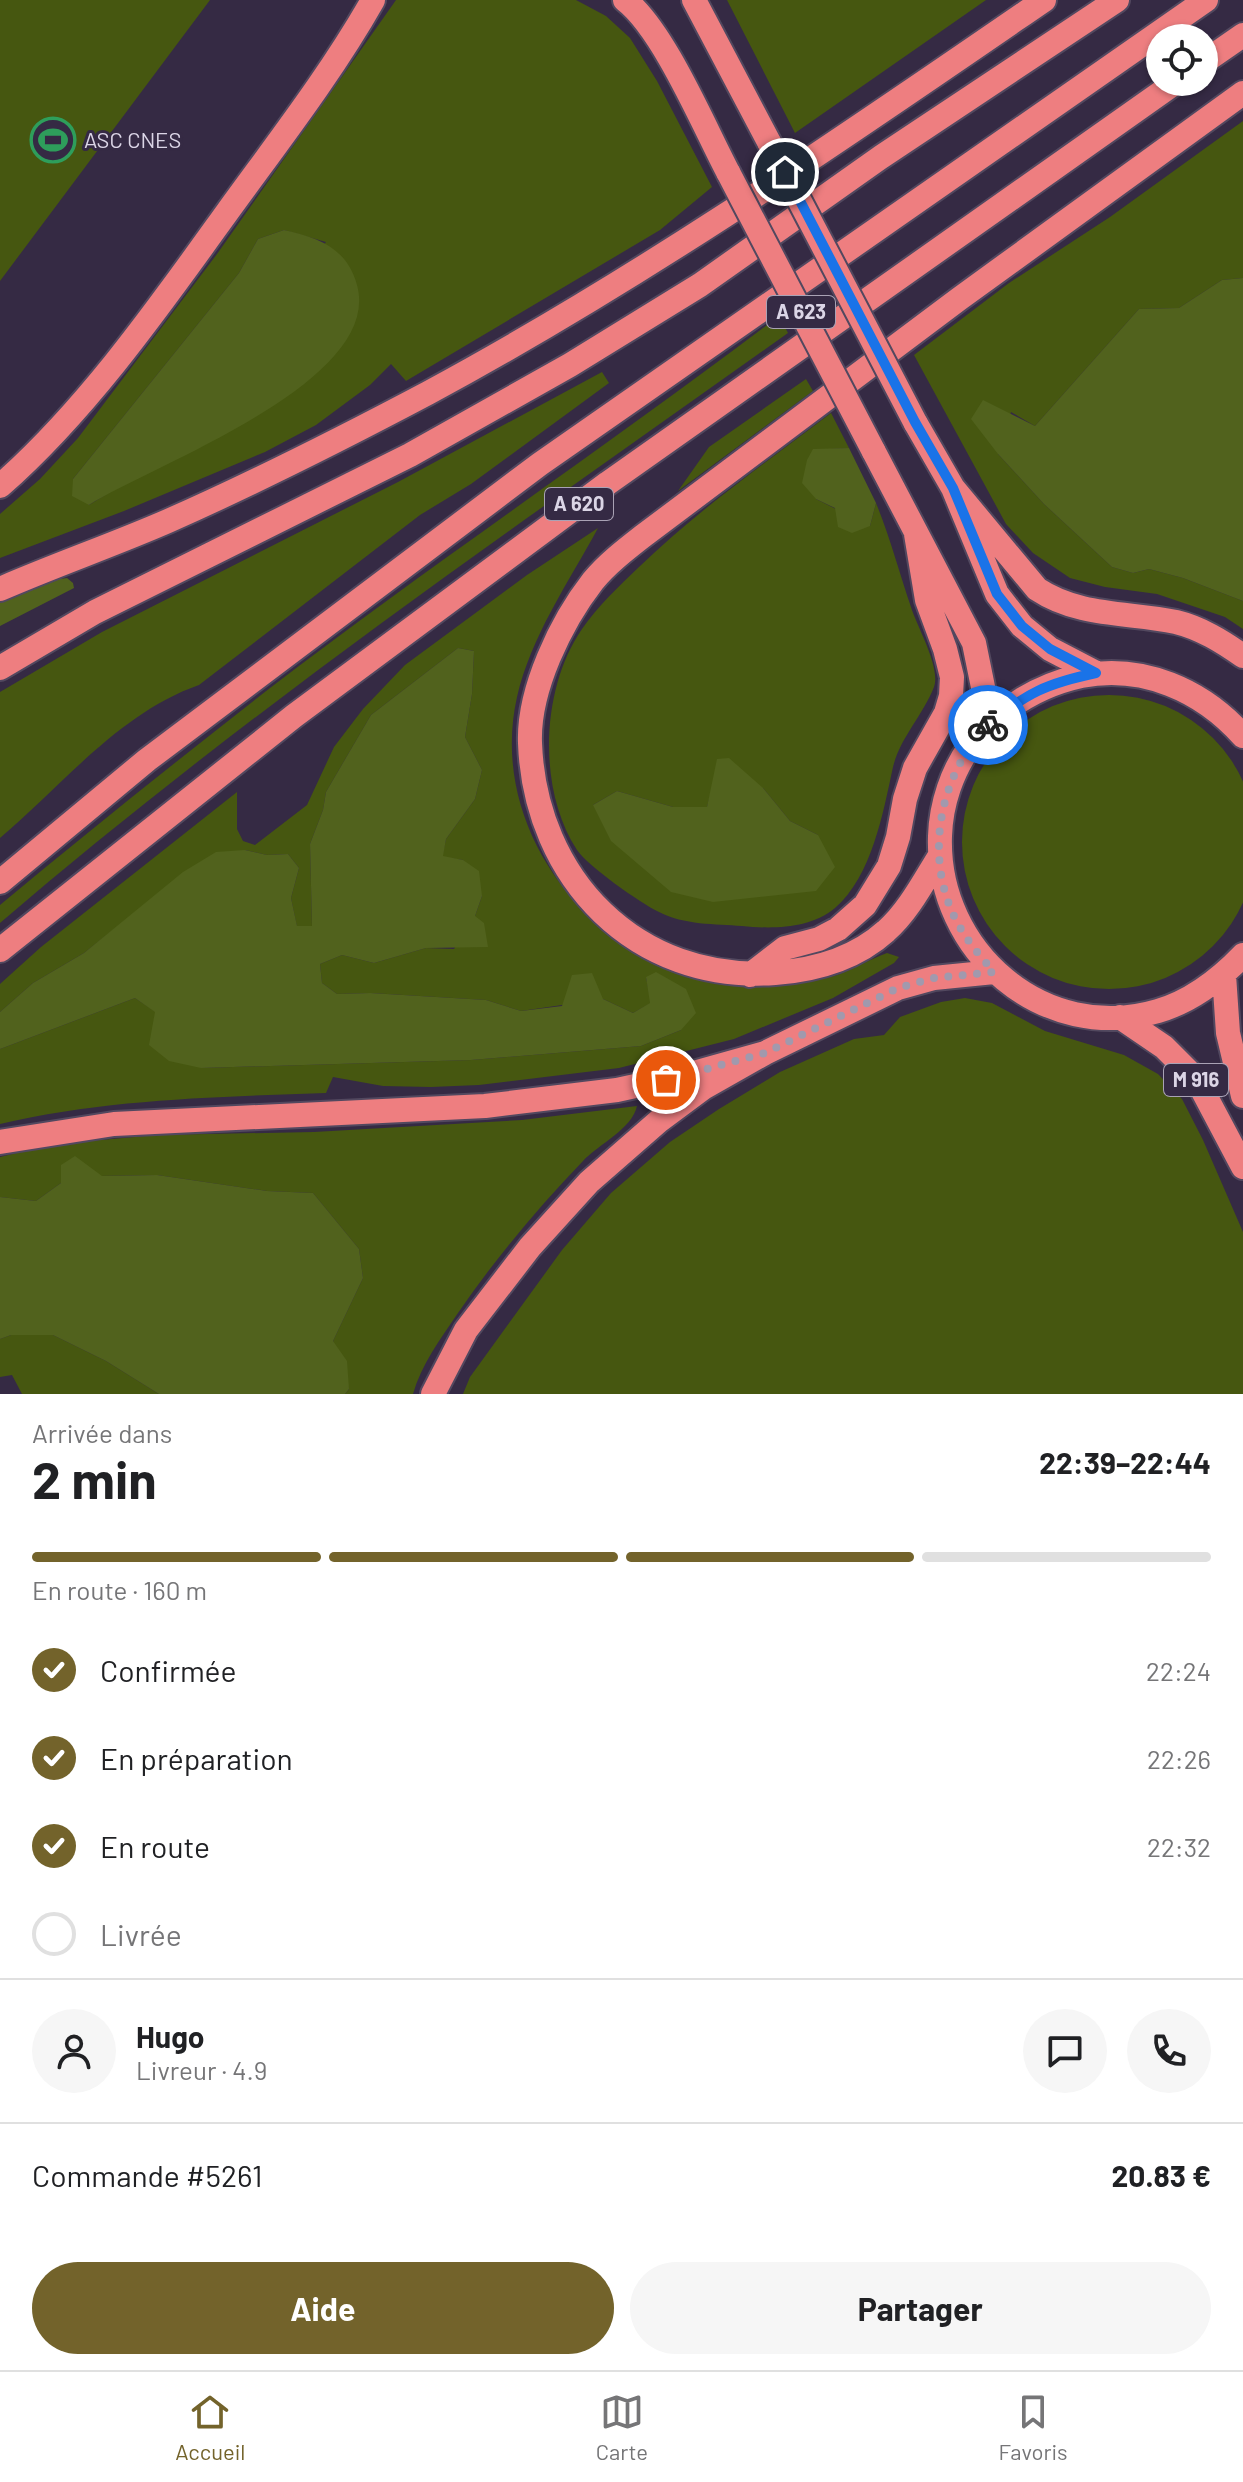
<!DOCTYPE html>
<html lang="fr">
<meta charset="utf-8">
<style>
:root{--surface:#fff;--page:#f6f6f6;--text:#202124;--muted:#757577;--line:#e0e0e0;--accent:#73632b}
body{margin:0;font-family:Barlow,sans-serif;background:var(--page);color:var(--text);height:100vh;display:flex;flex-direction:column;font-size:30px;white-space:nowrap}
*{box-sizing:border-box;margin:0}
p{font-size:26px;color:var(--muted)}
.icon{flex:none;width:44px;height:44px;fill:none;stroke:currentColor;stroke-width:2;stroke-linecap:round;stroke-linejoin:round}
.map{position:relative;height:1394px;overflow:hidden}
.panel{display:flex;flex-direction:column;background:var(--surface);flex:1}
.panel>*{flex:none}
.tools{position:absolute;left:1146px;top:24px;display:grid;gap:16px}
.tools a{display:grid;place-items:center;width:72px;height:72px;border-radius:50%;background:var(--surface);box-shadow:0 2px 6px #0004;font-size:40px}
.pin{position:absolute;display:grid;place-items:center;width:68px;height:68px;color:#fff;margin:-34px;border:4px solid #fff;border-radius:50%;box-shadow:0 2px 8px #0007}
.courier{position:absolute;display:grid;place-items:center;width:80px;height:80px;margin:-40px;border:6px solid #1a73e8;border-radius:50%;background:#fff;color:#222;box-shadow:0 2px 10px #0007}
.head em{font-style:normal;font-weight:700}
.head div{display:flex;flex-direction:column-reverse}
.head{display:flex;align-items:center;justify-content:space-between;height:136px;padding:0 32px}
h1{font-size:52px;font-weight:700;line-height:60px}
.bar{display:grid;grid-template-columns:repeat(4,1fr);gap:12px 8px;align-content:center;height:96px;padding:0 32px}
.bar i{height:10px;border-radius:6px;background:var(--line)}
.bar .selected{background:var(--accent)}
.bar p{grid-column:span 4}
.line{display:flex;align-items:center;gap:20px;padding:0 32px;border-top:2px solid var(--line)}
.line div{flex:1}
.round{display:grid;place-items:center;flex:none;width:84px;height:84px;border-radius:42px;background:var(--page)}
ol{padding:0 32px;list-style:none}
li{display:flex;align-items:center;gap:24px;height:88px}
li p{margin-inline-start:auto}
li .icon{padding:8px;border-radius:50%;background:var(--accent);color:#fff;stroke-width:4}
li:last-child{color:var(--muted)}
li i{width:44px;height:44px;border:4px solid var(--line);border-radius:50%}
.cta{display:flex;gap:16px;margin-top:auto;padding:16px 32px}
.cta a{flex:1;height:92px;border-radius:48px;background:var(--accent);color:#fff;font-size:32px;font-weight:700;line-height:92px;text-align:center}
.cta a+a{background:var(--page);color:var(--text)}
.tab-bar{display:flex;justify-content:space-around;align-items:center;height:112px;border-top:2px solid var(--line);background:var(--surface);font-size:22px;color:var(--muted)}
.tab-bar a{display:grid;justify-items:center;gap:4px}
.tab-bar .selected{color:var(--accent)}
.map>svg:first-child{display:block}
.green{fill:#465710;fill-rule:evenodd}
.forest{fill:#51621d}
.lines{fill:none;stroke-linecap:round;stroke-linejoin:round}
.highway-casing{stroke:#52485f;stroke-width:28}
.highway{stroke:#ee7e80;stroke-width:24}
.highway-bridge-casing{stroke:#52485f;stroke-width:28;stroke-linecap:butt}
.highway-bridge{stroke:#ee7e80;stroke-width:24}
.done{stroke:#a199ad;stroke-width:8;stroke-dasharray:0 14.4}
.route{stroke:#1a73e8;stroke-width:10}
.labels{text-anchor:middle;stroke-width:6;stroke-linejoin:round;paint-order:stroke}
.shield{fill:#352a44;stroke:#a9a2b5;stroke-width:2}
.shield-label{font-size:20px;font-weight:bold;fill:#dbd5e6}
.poi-label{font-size:22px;fill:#dbd5e6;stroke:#352a44;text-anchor:start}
</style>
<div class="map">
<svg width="1243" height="1394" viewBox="0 0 1243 1394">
<rect width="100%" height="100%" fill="#352a44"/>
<path class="green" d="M0 0H210L0 281Z
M396 0H576L606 16 630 38 657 81 712 187 660 230 406 381 391 364 370 385 316 425 265 452 124 511 0 558V514L40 479 78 438 217 254ZM284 230 326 242 110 492 89 505 73 479 239 273 258 239Z
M727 0H986L795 133Z
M1243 121V278L1222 280 1179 308 1139 309 1035 426 1011 412 998 454 1044 504 1112 567 1133 573 1149 569 1183 578 1243 601V629L1225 617 1157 594 1105 587 1070 578 1033 553 1006 524 914 355 1009 283 1110 217Z
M779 316 788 333C521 523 249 709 0 923V905C89 831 179 759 270 688 437 560 612 443 779 316Z
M602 372 609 383 471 484 420 515 199 685C119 713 63 785 0 838V692L102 632 398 482Z
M806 379 813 391 678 491 709 447Z
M831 413 849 448 813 450 816 499 870 526 876 503C890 537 899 572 911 607 917 627 941 667 934 687 923 715 900 738 893 767 883 813 872 876 835 908 810 929 772 929 742 926 715 924 684 925 659 912 640 903 588 866 577 850 537 789 541 688 582 629 598 606 619 586 639 567 698 510 765 463 831 413ZM712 788H763L790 821 818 835 593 805 617 791 673 807H707Z
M598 528C569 582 531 636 517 697 485 839 606 979 747 986 776 987 809 984 837 975 854 969 870 959 887 953L899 957 894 963 833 998 734 1039 619 1068 479 1085 431 1087 383 1086 333 1077 326 1093C217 1097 107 1099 0 1124V1049L135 998 156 1012 201 1068 471 1060 641 1046 681 1030 646 977 651 1003 633 1013 603 999 521 1011 486 1000 370 993 337 994 322 983 320 964 342 955 374 963 426 948 454 949 475 916 482 896 463 860 442 857 446 839 475 799 482 770 465 737 472 694 474 651 458 648 371 715 326 792 323 810 310 844 312 926 297 927 291 898 299 868 288 854 267 855 245 850 127 919 84 953 33 983 0 1012V984L41 947 237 792V829L243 841 255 845 307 805 334 747 363 709 405 665 527 575Z
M962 842a147 147 0 1 1 294 0a147 147 0 1 1-294 0Z
M965 998 992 1003 1045 1031 1124 1055 1158 1074 1182 1099 1203 1140 1243 1232V1394H463L470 1377 562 1250 611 1193 670 1142 719 1109 780 1072 854 1039 884 1035 900 1017 941 1002Z
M637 1106C632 1129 599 1144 583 1161 537 1209 495 1259 458 1313 441 1338 421 1365 413 1394H345L349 1389 333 1341 363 1278 359 1249 313 1193 267 1191 157 1175 101 1176 61 1183 36 1201 0 1197V1157L54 1144 158 1135 314 1132 522 1120Z
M11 1335H53L106 1361 159 1394H22L12 1375 0 1377V1339Z"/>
<path class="forest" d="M284 230C319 238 347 248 357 285 384 382 152 465 89 505L72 496 73 479 239 273 258 239Z
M1243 278V601L1183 578 1149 569 1133 573 1112 567 1044 504 998 454 971 419 983 400 1035 426 1139 309 1179 308 1222 280Z
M849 448 876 503 870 526 852 533 838 527 835 508 816 499 802 483 807 460 813 449Z
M67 578 73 583 74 588 0 626V601L52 580Z
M458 648 474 651 472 694 465 737 482 770 475 799 446 839 443 856 463 860 479 871 482 896 475 916 484 923 488 947 426 948 374 963 342 955 320 964 322 983 337 994 370 993 486 1000 521 1011 562 1006 572 975 592 973 603 999 633 1013 650 1003 646 977 656 972 686 989 696 1013 681 1030 641 1046 471 1060 201 1068 169 1061 149 1045 155 1012 135 998 0 1049V1012L33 983 84 953 183 872 216 852 245 850 267 855 288 854 299 868 291 898 297 926H312L310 844 323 810 326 792 371 715Z
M729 758 763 788 790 821 818 835 835 867 816 891 713 902 671 892 611 841 593 805 617 791 673 807H707L717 759Z
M75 1156 102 1176 157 1175 267 1191 313 1193 359 1249 363 1278 333 1341 347 1361 349 1389 345 1394H159L106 1361 53 1335H11L0 1339V1197L36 1201 61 1183V1165Z"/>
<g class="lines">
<g class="highway-casing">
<path id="highway" d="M625 0C664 30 705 129 729 174
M694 0 770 144
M1204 62 1243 35
M915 422 953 488 997 594 1022 626 1050 649 1096 673
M873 450 974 643 984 692 986 727
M0 486C87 410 161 304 228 211 278 142 331 74 373 0
M953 488 1037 589C1079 617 1129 612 1176 622 1201 628 1223 642 1243 656
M0 589C55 565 113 545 168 521 256 482 343 438 428 393 643 277 843 138 1044 0
M0 668 95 612 410 455 570 365 700 285 881 157 1117 0
M1243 736C1202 690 1143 664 1081 676 1035 686 1000 709 971 745 952 771 941 804 940 836 936 951 1044 1045 1158 1011 1192 1001 1219 980 1243 955
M939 857C924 881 908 912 886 931 855 959 815 970 775 973 637 983 535 879 530 743 528 690 561 622 593 581 607 564 625 550 643 536L959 299 1243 93
M0 882 147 760 540 464 1206 0
M0 950 294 716 608 483 1176 82
M750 975 785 948 819 939 838 929 865 905 889 866 898 837 905 799 915 768 946 713 951 696 952 677 945 649 927 600 916 534
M1224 975 1228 1033 1243 1096
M1120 1017 1164 1047 1197 1080 1243 1167
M0 1142 114 1124 485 1106 617 1090 690 1074 765 1053
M433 1394 466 1330 530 1247 589 1182 660 1120 703 1088 765 1053 898 988 934 978 994 972"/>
</g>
<use href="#highway" class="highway"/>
<g class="highway-bridge-casing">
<path id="highway-bridge" d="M770 144 915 422
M729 174 873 450"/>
</g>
<use href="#highway-bridge" class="highway-bridge"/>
</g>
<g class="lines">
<path class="done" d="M666 1080 765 1053 898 988 934 978 994 972C980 956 967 941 957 922 923 858 939 775 988 725"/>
<path class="route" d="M785 172 915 422 953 488 997 594 1022 626 1050 649 1096 673C1048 683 1026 693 988 725"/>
</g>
<defs>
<g id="stadium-ring" transform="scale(2.3)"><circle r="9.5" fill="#352a44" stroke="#2e9e5b" stroke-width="1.5"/><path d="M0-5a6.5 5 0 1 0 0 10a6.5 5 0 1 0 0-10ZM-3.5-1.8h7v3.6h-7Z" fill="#2e9e5b"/></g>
</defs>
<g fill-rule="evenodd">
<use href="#stadium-ring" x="53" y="140"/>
</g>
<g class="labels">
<g class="shield">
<rect x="767" y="296" width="68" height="32" rx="6"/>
<rect x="545" y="488" width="68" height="32" rx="6"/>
<rect x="1164" y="1064" width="64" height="32" rx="6"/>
</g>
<g class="shield-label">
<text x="801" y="319">A 623</text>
<text x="579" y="511">A 620</text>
<text x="1196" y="1087">M 916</text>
</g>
<g class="poi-label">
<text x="84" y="148">ASC CNES</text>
</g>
</g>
</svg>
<div class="tools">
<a><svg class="icon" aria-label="locate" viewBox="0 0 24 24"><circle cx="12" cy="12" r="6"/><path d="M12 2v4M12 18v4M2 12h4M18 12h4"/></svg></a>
</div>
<div class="pin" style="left:666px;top:1080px;background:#ea580c"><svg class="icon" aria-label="bag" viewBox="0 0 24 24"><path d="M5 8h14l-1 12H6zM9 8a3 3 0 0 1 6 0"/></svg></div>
<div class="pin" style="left:785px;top:172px;background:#1f2937"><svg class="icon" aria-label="home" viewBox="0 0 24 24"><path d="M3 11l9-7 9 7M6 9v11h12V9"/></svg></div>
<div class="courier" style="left:988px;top:725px"><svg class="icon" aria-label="bike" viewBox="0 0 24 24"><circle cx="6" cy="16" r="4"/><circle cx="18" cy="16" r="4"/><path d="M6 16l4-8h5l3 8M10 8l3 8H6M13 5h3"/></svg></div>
</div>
<section class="panel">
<div class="head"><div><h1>2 min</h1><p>Arrivée dans</p></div><em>22:39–22:44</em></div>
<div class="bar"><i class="selected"></i><i class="selected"></i><i class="selected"></i><i></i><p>En route · 160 m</p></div>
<ol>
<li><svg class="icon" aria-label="check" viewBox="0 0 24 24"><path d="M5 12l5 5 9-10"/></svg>Confirmée<p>22:24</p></li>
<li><svg class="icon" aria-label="check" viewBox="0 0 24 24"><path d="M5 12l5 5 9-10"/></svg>En préparation<p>22:26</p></li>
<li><svg class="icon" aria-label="check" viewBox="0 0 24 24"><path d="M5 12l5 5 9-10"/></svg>En route<p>22:32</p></li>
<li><i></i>Livrée</li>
</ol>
<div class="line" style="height:144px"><a class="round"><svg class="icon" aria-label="person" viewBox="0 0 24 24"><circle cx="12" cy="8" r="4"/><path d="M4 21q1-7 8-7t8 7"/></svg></a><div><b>Hugo</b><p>Livreur · 4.9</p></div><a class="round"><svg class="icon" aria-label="chat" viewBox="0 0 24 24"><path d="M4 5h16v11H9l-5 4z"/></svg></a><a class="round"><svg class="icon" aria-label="phone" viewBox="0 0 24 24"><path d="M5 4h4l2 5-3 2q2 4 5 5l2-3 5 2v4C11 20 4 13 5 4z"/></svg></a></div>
<div class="line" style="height:104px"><div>Commande #5261</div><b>20.83 €</b></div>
<div class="cta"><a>Aide</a><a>Partager</a></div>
</section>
<nav class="tab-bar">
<a class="selected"><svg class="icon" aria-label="home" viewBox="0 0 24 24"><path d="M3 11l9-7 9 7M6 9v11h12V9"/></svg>Accueil</a>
<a><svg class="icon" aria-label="map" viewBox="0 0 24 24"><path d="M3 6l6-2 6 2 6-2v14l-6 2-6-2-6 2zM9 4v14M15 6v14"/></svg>Carte</a>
<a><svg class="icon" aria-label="saved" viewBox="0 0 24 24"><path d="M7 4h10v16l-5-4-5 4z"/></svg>Favoris</a>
</nav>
